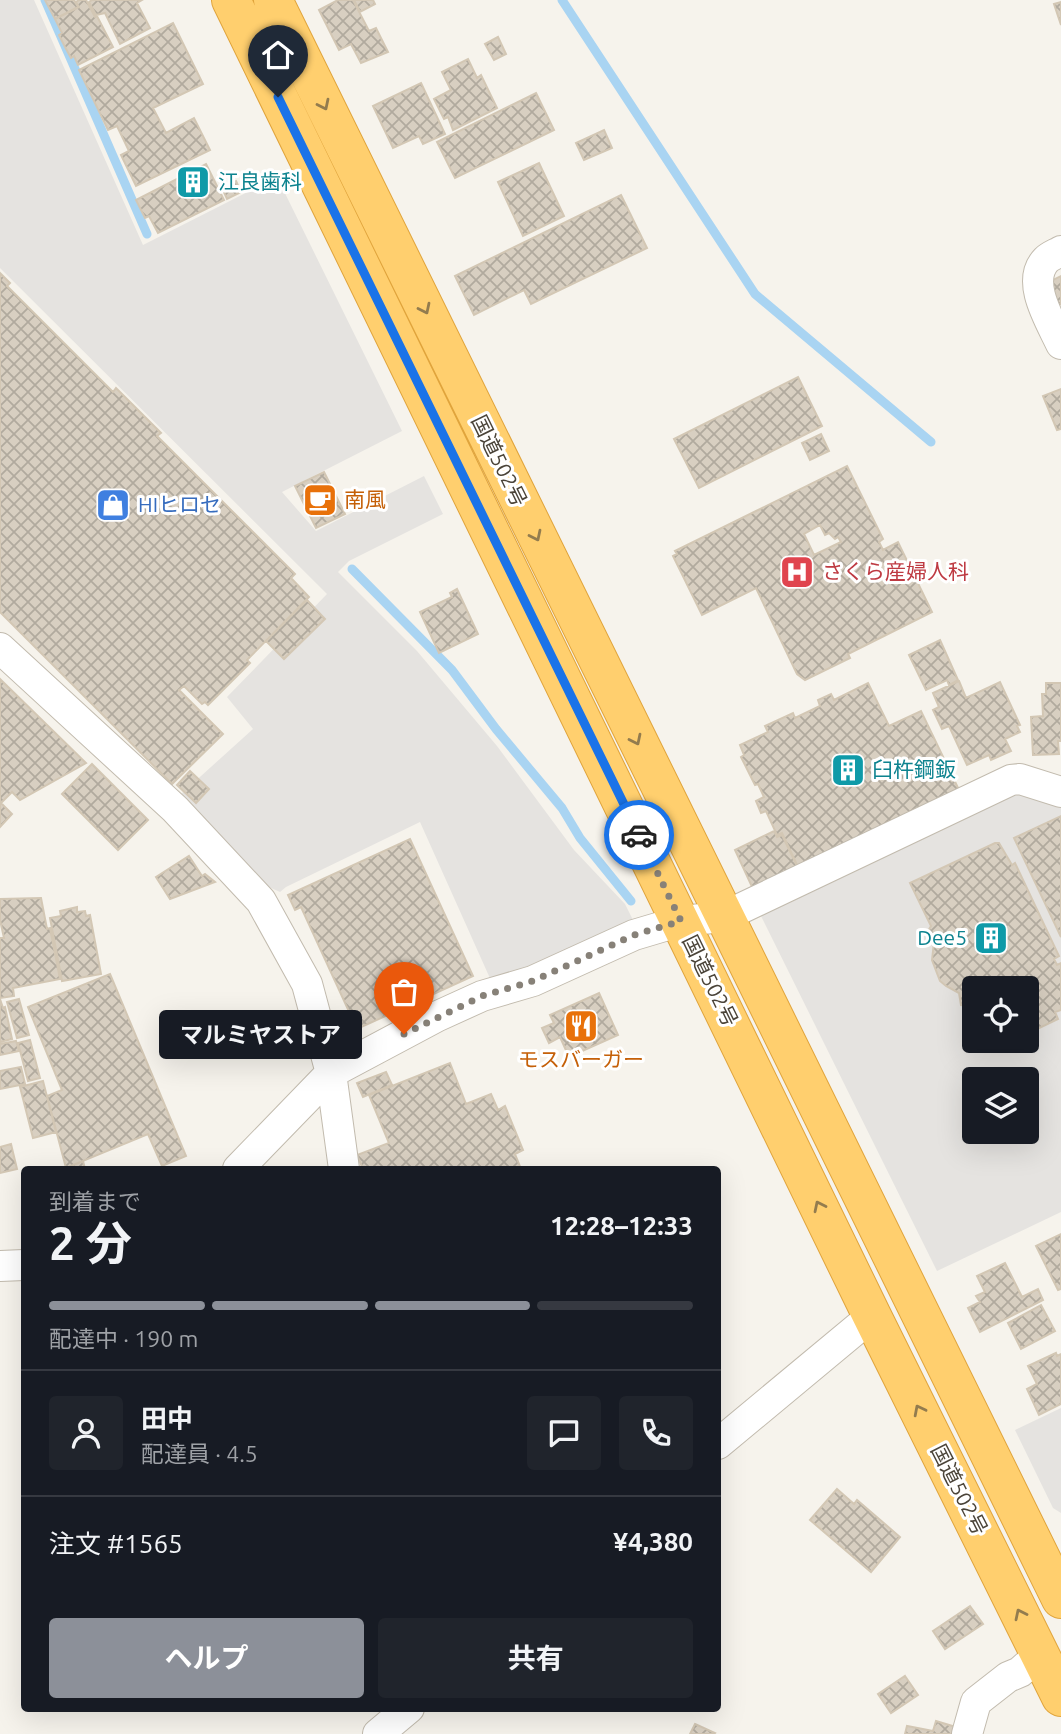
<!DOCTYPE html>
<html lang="ja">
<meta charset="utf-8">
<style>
:root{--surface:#171b24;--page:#20242c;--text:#f1f3f6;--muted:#9ea1a6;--line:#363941;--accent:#8c9099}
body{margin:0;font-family:Ubuntu,"Noto Sans JP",sans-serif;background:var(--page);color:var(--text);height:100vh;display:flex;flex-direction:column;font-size:26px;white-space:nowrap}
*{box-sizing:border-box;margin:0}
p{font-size:23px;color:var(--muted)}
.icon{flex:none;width:38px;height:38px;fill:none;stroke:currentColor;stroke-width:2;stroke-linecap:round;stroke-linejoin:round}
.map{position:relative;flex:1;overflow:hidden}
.panel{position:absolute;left:21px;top:1166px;width:700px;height:546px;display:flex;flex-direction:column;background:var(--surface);border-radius:7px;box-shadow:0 7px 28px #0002}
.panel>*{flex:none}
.controls{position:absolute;left:962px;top:976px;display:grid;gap:14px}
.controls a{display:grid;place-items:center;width:77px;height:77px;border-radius:7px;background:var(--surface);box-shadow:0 7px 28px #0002;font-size:35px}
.pin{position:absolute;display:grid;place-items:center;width:60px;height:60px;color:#fff;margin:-72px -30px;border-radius:50% 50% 50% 0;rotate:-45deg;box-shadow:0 0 7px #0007}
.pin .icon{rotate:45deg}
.courier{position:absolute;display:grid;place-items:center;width:70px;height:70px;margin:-35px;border:5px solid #1a73e8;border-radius:50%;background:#fff;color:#222;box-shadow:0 2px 9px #0007}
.bubble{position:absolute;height:49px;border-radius:7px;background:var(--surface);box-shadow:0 7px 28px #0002;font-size:23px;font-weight:700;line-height:49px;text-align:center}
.overview em{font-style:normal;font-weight:700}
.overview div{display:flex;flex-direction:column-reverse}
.overview{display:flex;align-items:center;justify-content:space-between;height:119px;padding:0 28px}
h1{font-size:46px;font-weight:700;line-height:52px}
.bar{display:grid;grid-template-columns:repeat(4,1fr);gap:10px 7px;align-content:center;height:84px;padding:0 28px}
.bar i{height:9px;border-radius:5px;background:var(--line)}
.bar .selected{background:var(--accent)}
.bar p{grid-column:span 4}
.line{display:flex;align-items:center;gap:18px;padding:0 28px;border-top:2px solid var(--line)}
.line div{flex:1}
.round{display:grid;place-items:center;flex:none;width:74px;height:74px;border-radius:7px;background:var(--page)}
.action{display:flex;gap:14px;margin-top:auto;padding:14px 28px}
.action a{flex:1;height:80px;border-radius:7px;background:var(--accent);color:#fff;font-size:28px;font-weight:700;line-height:80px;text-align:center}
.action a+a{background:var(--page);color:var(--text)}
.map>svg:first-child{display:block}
.parking{fill:#e5e3e0;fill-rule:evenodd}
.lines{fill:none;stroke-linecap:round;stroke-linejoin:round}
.stream{stroke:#a9d4f2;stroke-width:9}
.building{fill:url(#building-cross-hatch);stroke:#d3c7b4;stroke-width:2;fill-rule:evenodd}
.minor-casing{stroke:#c2bbae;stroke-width:32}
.highway-casing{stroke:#e0a43c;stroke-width:40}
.minor{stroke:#fff;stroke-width:30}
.highway{stroke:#ffcf6e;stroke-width:38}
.oneway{stroke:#937c4e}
.done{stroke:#878178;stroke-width:7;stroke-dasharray:0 12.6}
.route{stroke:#1a73e8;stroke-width:9}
.labels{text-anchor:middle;stroke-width:6;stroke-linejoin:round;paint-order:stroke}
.culture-label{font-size:21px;fill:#0d838f;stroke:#fff;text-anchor:start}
.street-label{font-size:21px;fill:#4b4439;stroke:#fff}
.food-label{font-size:21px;fill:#c56008;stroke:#fff;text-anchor:start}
.shop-label{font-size:21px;fill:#366cbe;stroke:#fff;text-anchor:start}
.health-label{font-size:21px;fill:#be3a42;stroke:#fff;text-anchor:start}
</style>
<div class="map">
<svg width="1061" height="1734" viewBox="0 0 1061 1734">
<defs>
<pattern id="building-cross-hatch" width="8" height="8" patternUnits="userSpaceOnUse" patternTransform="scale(1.75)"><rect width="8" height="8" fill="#d8cfc1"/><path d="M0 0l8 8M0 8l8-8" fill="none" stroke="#b1aa9e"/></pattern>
</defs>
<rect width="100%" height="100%" fill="#f6f3ec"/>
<path class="parking" d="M0 0H34L143 245 277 177 402 431 282 492 316 531 424 476 443 514 349 561 338 572 417 651 497 746 574 850 625 904 636 926 493 985 420 822 286 887 280 892 260 883 180 795 253 729 227 697 327 594 0 268Z
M1012 786 1061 800V1212L937 1271 761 916 864 867 882 846ZM975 989H1027V1041H975ZM975 1080H1027V1132H975Z
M1061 1408V1513L1053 1508 1015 1430Z"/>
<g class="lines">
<path class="stream" d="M45 0 147 234
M562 0 755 294 931 442
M352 569 452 670 496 729 562 808 580 838 631 901"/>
</g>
<path class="building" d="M45 0H74L78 7 55 19Z
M79 0H86L95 17 97 16 113 47 78 65 74 56 71 58 65 47 59 35 62 33 55 19 79 7 76 2Z
M92 0H142L137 3 150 28 120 44 105 13 96 15 89 2Z
M338 0H353L369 31 376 28 388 52 361 63 351 44 339 50 319 10Z
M354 0H373L375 4 360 12Z
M1061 2V25L1054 4Z
M173 23 203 84 153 108 166 133 194 118 210 150 136 186 121 155 129 151 117 126 108 130 79 70Z
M498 37 506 54 494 60 485 44Z
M468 59 477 78 481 75 497 108 453 130 448 117 444 119 434 99 451 90 442 72Z
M421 83 445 134 423 144 419 136 393 148 373 106Z
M536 93 554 130 455 178 437 142Z
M604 130 612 148 584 160 576 143Z
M539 163 564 216 523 236 498 182Z
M206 164 224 200 158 233 149 216 145 218 136 200Z
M236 181 241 192 227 199 222 188Z
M621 195 647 248 531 304 524 290 474 315 455 276Z
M0 273 10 283 7 286 113 392 116 388 161 433 157 436 295 574 291 578 309 597 247 660 250 663 208 705 205 702 202 704 184 686 179 690 223 734 172 784 0 612Z
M1061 276V304L1059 305 1047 283Z
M798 377 822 426 699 488 674 439Z
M1061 389V429L1057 430 1043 396Z
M821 434 829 451 810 460 802 443Z
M847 466 883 539 879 542 883 550 898 542 932 612 848 654 850 658 805 680 797 674 756 588 702 615 673 556 677 554 675 551ZM820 525 825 535 829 533 835 539 838 537 841 542 814 555 804 534Z
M324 472 345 514 316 528 295 486Z
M457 589 478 634 439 653 420 612 452 597 450 593Z
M307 600 325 619 284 659 266 641Z
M940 640 958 680 949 685 947 680 926 690 909 655Z
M0 679 86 763 20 800 12 792 1 803 12 814 0 827Z
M959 681 966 698 1000 682 1020 725 1017 726 1020 732 1005 739 1011 751 991 760 989 755 967 765 949 726 942 729 933 710 939 707 933 693Z
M868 683 889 726 921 711 960 792 799 869 782 833 777 835 766 811 761 813 756 801 764 797 758 784 755 785 741 757 744 755 740 745 768 732 765 726 793 713 795 718 820 706 818 700 831 694 834 700Z
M1046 683H1061V741H1058L1059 754 1033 755 1031 717 1043 716 1042 694H1046Z
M92 764 148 820 118 850 62 794Z
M190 771 209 789 196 803 177 785Z
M1061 816V937L1014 838Z
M774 831 777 837 782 835 798 868 753 889 735 850Z
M410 839 473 976 357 1029 301 907 295 910 288 895Z
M995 843H999L1012 865 1015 863 1059 956 1054 959 1057 965 1061 963V1010L1055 1012 1058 1019 1027 1034V989H975V1019L968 1006 961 1005 959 993 946 986 940 981 932 960 934 942 927 933 931 926 910 883Z
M189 856 202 876 205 874 215 882 170 899 156 877Z
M41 898 47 929 50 928 60 979 13 988 14 996 0 998V938H4L0 920V899Z
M77 907V912L85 911 86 916 90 915 101 974 62 981 50 918 61 916 60 911Z
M110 974 186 1156 162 1166 148 1134 66 1168 47 1096 62 1090 28 1007Z
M599 993 618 1035 569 1057 560 1037 549 1043 542 1028 554 1023 550 1015Z
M0 999 3 1008 5 1007 12 1039 0 1042Z
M19 999 29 1035 17 1038 7 1002Z
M30 1040 40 1078 28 1081 18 1043Z
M16 1041 19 1051 0 1055V1044Z
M985 1041H1012L990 1051Z
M450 1063 466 1104 491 1094 498 1110 505 1106 523 1150 515 1154 521 1169H363L357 1155 389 1143 369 1095Z
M21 1067 25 1084 0 1089V1071Z
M386 1072 392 1085 363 1097 357 1083Z
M43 1081 56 1132 33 1138 20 1087Z
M11 1144 17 1169 0 1173V1147Z
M83 1161 85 1169H66V1168Z
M1061 1234V1289L1058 1290 1036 1246Z
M1005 1263 1022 1297 1038 1289 1043 1300 980 1332 968 1308 980 1302 976 1296 985 1292 977 1276Z
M1041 1305 1055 1331 1021 1349 1008 1323Z
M1056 1353 1057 1356 1061 1354V1404L1039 1415 1027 1389 1037 1384 1028 1366Z
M837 1489 854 1504 857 1500 900 1537 871 1572 810 1520Z
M970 1606 983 1624 945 1649 933 1631Z
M905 1676 918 1695 891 1713 878 1694Z
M936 1721 959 1728 957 1734H905L907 1726 933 1731Z
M695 1724 715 1733 714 1734H690Z"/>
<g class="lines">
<g class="minor-casing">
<path id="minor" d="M1061 251C1056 254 1050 256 1046 260 1025 282 1051 322 1061 344
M0 648 175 809 261 901 307 984 331 1073 344 1169
M238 1169 331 1073 438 1016 482 996 533 981 634 935 681 921 723 917 1011 780 1020 779 1061 792
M0 1266 24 1265
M718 1444 872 1316
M378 1734 409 1708
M967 1734 976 1702 1008 1677 1020 1672 1040 1654"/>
</g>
<g class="highway-casing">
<path id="highway" d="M231 0 872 1316 1061 1697
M273 0 1061 1599"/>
</g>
<use href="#minor" class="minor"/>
<use href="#highway" class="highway"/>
</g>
<defs><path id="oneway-chevron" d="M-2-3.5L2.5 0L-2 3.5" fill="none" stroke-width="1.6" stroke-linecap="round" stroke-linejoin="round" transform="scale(1.75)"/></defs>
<g class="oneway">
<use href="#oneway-chevron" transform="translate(324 105) rotate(64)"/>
<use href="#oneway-chevron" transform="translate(425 309) rotate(64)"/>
<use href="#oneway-chevron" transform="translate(536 536) rotate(64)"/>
<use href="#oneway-chevron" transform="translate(636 740) rotate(64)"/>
<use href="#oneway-chevron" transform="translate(819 1206) rotate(-116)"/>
<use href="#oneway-chevron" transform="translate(919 1410) rotate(-117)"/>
<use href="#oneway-chevron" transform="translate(1020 1614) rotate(-116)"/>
</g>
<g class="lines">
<path class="done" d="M404 1034 482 996 533 981 634 935 681 921 639 835"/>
<path class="route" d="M278 97 639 835"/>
</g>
<defs>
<g id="building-square" transform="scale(1.75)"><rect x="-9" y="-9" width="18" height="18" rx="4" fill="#0f9aa8" stroke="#fff"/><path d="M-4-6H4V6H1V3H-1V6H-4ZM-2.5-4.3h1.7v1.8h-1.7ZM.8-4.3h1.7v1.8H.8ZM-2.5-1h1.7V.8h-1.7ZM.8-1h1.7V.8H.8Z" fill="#fff"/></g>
<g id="cafe-square" transform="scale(1.75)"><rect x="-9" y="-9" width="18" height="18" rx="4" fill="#e8710a" stroke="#fff"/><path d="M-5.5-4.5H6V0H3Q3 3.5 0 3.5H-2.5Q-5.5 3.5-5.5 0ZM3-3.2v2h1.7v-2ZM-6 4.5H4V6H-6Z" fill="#fff"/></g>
<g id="shop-square" transform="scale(1.75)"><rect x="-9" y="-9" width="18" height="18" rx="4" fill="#3f7fe0" stroke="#fff"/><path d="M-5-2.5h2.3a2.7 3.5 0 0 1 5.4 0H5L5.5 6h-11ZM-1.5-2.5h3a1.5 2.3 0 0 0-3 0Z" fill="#fff"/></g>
<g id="hospital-square" transform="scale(1.75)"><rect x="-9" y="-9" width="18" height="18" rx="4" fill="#e0444e" stroke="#fff"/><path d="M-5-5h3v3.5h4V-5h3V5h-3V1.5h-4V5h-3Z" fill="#fff"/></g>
<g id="restaurant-square" transform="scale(1.75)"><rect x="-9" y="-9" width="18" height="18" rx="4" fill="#e8710a" stroke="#fff"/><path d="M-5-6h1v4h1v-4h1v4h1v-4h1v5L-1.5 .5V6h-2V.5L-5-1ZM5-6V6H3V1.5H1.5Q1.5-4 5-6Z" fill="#fff"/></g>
</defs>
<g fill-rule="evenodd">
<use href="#building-square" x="193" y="182"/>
<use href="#cafe-square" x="320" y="500"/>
<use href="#shop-square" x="113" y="505"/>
<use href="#hospital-square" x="797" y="572"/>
<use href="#building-square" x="848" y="770"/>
<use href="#building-square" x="991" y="938"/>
<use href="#restaurant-square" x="581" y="1026"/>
</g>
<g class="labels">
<g class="culture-label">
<text x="218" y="189">江良歯科</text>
<text x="872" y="777">臼杵鋼鈑</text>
<text x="967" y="945" text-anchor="end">Dee5</text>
</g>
<g class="street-label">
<text transform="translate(499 461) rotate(64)" y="7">国道502号</text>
<text transform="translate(710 981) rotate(64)" y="7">国道502号</text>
<text transform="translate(959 1490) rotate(63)" y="7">国道502号</text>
</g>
<g class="food-label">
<text x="344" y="507">南風</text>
<text x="581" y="1067" text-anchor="middle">モスバーガー</text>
</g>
<g class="shop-label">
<text x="138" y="512">HIヒロセ</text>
</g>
<g class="health-label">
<text x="822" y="579">さくら産婦人科</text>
</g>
</g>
</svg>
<div class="controls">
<a><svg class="icon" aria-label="locate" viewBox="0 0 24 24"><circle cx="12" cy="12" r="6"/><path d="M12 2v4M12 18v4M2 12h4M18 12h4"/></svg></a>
<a><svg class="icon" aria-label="layers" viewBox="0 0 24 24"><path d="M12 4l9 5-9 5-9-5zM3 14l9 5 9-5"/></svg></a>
</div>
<div class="pin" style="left:404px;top:1034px;background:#ea580c"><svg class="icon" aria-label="bag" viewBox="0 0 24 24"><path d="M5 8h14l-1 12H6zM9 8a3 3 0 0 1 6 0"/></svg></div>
<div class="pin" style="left:278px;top:97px;background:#1f2937"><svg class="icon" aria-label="home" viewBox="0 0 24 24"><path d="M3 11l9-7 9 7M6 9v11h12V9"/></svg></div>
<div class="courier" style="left:639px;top:835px"><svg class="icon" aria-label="car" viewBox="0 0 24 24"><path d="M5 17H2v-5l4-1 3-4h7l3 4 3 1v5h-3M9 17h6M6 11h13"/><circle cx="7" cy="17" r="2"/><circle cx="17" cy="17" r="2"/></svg></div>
<div class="bubble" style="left:159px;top:1010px;width:203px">マルミヤストア</div>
<section class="panel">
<div class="overview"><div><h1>2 分</h1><p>到着まで</p></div><em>12:28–12:33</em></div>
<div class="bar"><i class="selected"></i><i class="selected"></i><i class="selected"></i><i></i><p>配達中 · 190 m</p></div>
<div class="line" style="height:126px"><a class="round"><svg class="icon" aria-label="person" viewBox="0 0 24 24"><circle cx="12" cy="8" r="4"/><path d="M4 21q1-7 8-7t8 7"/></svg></a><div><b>田中</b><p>配達員 · 4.5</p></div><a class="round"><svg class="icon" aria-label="chat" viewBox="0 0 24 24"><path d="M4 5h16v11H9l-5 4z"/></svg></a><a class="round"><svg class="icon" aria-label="phone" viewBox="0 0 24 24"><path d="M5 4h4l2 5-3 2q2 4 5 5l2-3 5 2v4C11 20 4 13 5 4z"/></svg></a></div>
<div class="line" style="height:91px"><div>注文 #1565</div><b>¥4,380</b></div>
<div class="action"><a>ヘルプ</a><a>共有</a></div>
</section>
</div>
